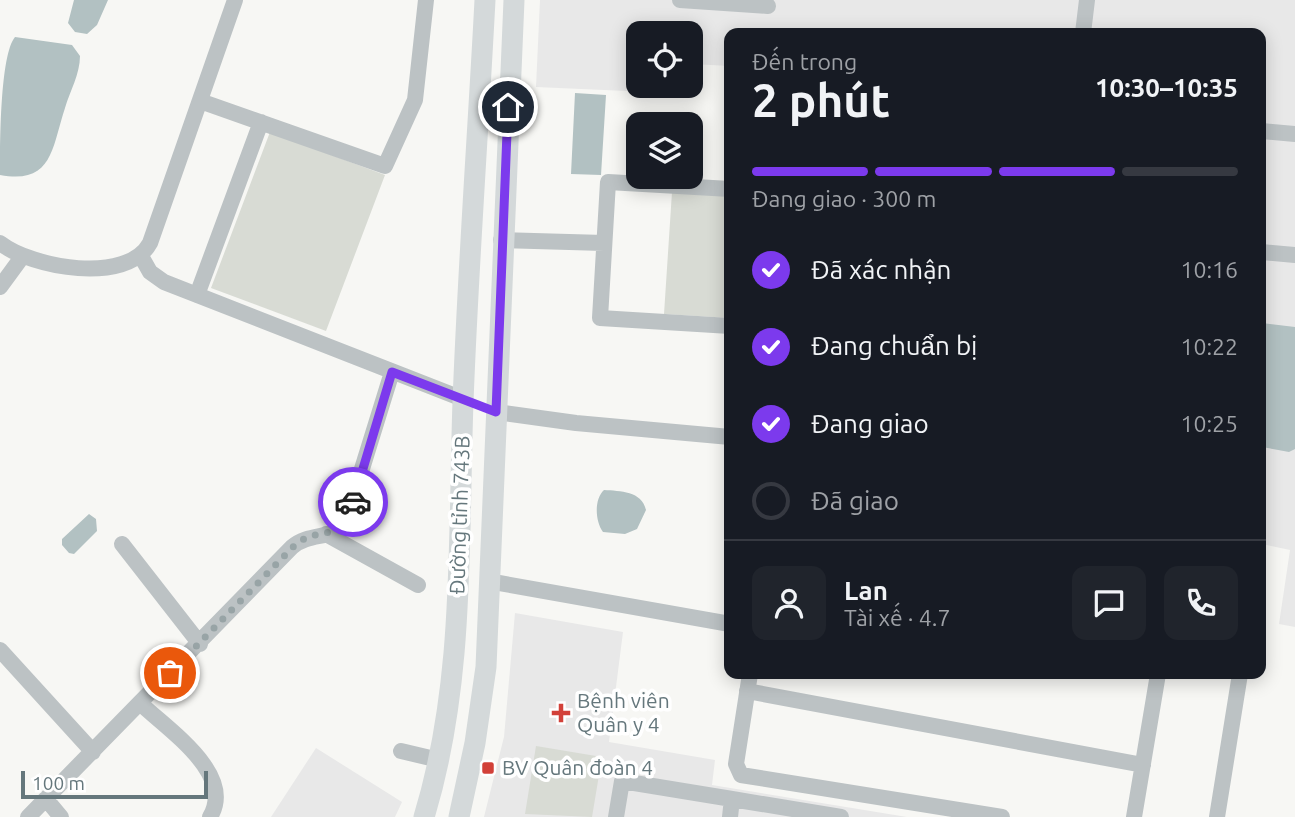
<!DOCTYPE html>
<html lang="vi">
<meta charset="utf-8">
<style>
:root{--surface:#171b24;--page:#20242c;--text:#f1f3f6;--muted:#9ea1a6;--line:#363941;--accent:#7c3aed}
body{margin:0;font-family:Ubuntu,sans-serif;background:var(--page);color:var(--text);height:100vh;display:flex;flex-direction:column;font-size:26px;white-space:nowrap}
*{box-sizing:border-box;margin:0}
p{font-size:23px;color:var(--muted)}
.icon{flex:none;width:38px;height:38px;fill:none;stroke:currentColor;stroke-width:2;stroke-linecap:round;stroke-linejoin:round}
.map{position:relative;flex:1;overflow:hidden}
.sheet{position:absolute;left:724px;top:28px;width:542px;height:651px;display:flex;flex-direction:column;background:var(--surface);border-radius:14px;box-shadow:0 4px 18px #0003}
.sheet>*{flex:none}
.buttons{position:absolute;left:626px;top:21px;display:grid;gap:14px}
.buttons a{display:grid;place-items:center;width:77px;height:77px;border-radius:14px;background:var(--surface);box-shadow:0 4px 18px #0003;font-size:35px}
.scale{position:absolute;left:21px;bottom:18px;width:187px;box-sizing:border-box;padding-left:7px;border:4px solid #65777c;border-top:0;font-size:19px;line-height:24px;white-space:nowrap;color:#65777c;-webkit-text-stroke:5px #fff;paint-order:stroke}
.pin{position:absolute;display:grid;place-items:center;width:60px;height:60px;color:#fff;margin:-30px;border:4px solid #fff;border-radius:50%;box-shadow:0 2px 7px #0007}
.courier{position:absolute;display:grid;place-items:center;width:70px;height:70px;margin:-35px;border:5px solid #7c3aed;border-radius:50%;background:#fff;color:#222;box-shadow:0 2px 9px #0007}
.head em{font-style:normal;font-weight:700}
.head div{display:flex;flex-direction:column-reverse}
.head{display:flex;align-items:center;justify-content:space-between;height:119px;padding:0 28px}
h1{font-size:46px;font-weight:700;line-height:52px}
.bar{display:grid;grid-template-columns:repeat(4,1fr);gap:10px 7px;align-content:center;height:84px;padding:0 28px}
.bar i{height:9px;border-radius:5px;background:var(--line)}
.bar .active{background:var(--accent)}
.bar p{grid-column:span 4}
.line{display:flex;align-items:center;gap:18px;padding:0 28px;border-top:2px solid var(--line)}
.line div{flex:1}
.round{display:grid;place-items:center;flex:none;width:74px;height:74px;border-radius:14px;background:var(--page)}
ol{padding:0 28px;list-style:none}
li{display:flex;align-items:center;gap:21px;height:77px}
li p{margin-inline-start:auto}
li .icon{padding:7px;border-radius:50%;background:var(--accent);color:#fff;stroke-width:4}
li:last-child{color:var(--muted)}
li i{width:38px;height:38px;border:4px solid var(--line);border-radius:50%}
.map>svg:first-child{display:block}
.built{fill:#e8e8e8}
.green{fill:#d8dbd4}
.water{fill:#b2c1c2}
.lines{fill:none;stroke-linecap:round;stroke-linejoin:round}
.minor{stroke:#bcc2c4;stroke-width:16}
.major{stroke:#d4d9da;stroke-width:21}
.done{stroke:#98a4a6;stroke-width:7;stroke-dasharray:0 12.6}
.route{stroke:#7c3aed;stroke-width:9}
.poi-dot{fill:#d24139;stroke:#fff;stroke-width:2.5}
.labels{text-anchor:middle;stroke-width:7;stroke-linejoin:round;paint-order:stroke}
.street-label{font-size:21px;fill:#65777c;stroke:#fff}
.poi-label{font-size:21px;fill:#65777c;stroke:#fff;text-anchor:start}
</style>
<div class="map">
<svg width="1295" height="817" viewBox="0 0 1295 817">
<rect width="100%" height="100%" fill="#f7f7f4"/>
<path class="built" d="M540 0H1295V627L1279 624 1290 550 1262 544V33H730V66L691 64V33H639V86H649V92L536 87Z
M515 613 623 632 609 742 715 760 712 785 907 817H484L504 737Z
M316 748 402 802 395 817H271Z"/>
<path class="green" d="M270 132 385 175 326 331 211 288Z
M672 192 730 196V318L664 314Z
M536 746 602 757 592 817 525 814Z"/>
<path class="water" d="M74 0H108L97 25 87 34 75 32 68 23Z
M15 37 72 45 80 56C80 74 70 91 65 108 52 147 53 185 0 175 0 144 0 55 15 37Z
M575 93 606 95 601 175 571 174Z
M1262 323 1295 327V449L1289 452 1262 447Z
M604 490C620 491 642 491 646 510L637 529 625 534 603 532C595 521 594 499 604 490Z
M89 514 96 519 97 531 74 554 69 553 62 545V539Z"/>
<g class="lines">
<path class="minor" d="M680 0 768 6
M1083 33 1087 0
M200 101 385 166 415 100 426 0
M1262 131 1295 134
M730 189 608 182 600 318 730 326
M501 240 604 243
M0 243C32 268 127 285 150 243L235 0
M1262 252 1295 255
M141 256 150 272 164 282 463 399
M0 287 22 257
M197 295 261 122
M496 412 576 423 730 437
M326 534 418 585
M122 544 200 644
M488 581 730 624
M0 650 93 752
M750 674 736 764 741 775 1002 817
M747 691 1143 765
M140 703C168 730 236 774 210 817
M401 751 439 760
M46 799 61 817
M28 817 292 547C308 533 329 539 344 527L392 372
M616 817 622 781 732 799
M730 817 732 799 841 817
M1134 817 1158 674
M1217 817 1240 674"/>
<path class="major" d="M424 817C465 683 458 541 463 402 468 268 478 134 485 0
M459 817 475 743 486 667 514 0"/>
</g>
<g class="lines">
<path class="done" d="M170 673 298 542C328 525 341 544 353 502"/>
<path class="route" d="M353 502 392 372 496 412 508 107"/>
</g>
<g class="poi-dot">
<path d="M557.5 702.5h7v7h7v7h-7v7h-7v-7h-7v-7h7z"/>
<rect x="481" y="761" width="14" height="14" rx="3.5"/>
</g>
<g class="labels">
<g class="street-label">
<text transform="translate(460 515) rotate(-88)" y="7">Đường tỉnh 743B</text>
</g>
<g class="poi-label">
<text x="577" y="708">Bệnh viên<tspan x="577" dy="24">Quân y 4</tspan></text>
<text x="502" y="775">BV Quân đoàn 4</text>
</g>
</g>
</svg>
<div class="buttons">
<a><svg class="icon" aria-label="locate" viewBox="0 0 24 24"><circle cx="12" cy="12" r="6"/><path d="M12 2v4M12 18v4M2 12h4M18 12h4"/></svg></a>
<a><svg class="icon" aria-label="layers" viewBox="0 0 24 24"><path d="M12 4l9 5-9 5-9-5zM3 14l9 5 9-5"/></svg></a>
</div>
<div class="scale">100 m</div>
<div class="pin" style="left:170px;top:673px;background:#ea580c"><svg class="icon" aria-label="bag" viewBox="0 0 24 24"><path d="M5 8h14l-1 12H6zM9 8a3 3 0 0 1 6 0"/></svg></div>
<div class="pin" style="left:508px;top:107px;background:#1f2937"><svg class="icon" aria-label="home" viewBox="0 0 24 24"><path d="M3 11l9-7 9 7M6 9v11h12V9"/></svg></div>
<div class="courier" style="left:353px;top:502px"><svg class="icon" aria-label="car" viewBox="0 0 24 24"><path d="M5 17H2v-5l4-1 3-4h7l3 4 3 1v5h-3M9 17h6M6 11h13"/><circle cx="7" cy="17" r="2"/><circle cx="17" cy="17" r="2"/></svg></div>
<section class="sheet">
<div class="head"><div><h1>2 phút</h1><p>Đến trong</p></div><em>10:30–10:35</em></div>
<div class="bar"><i class="active"></i><i class="active"></i><i class="active"></i><i></i><p>Đang giao · 300 m</p></div>
<ol>
<li><svg class="icon" aria-label="check" viewBox="0 0 24 24"><path d="M5 12l5 5 9-10"/></svg>Đã xác nhận<p>10:16</p></li>
<li><svg class="icon" aria-label="check" viewBox="0 0 24 24"><path d="M5 12l5 5 9-10"/></svg>Đang chuẩn bị<p>10:22</p></li>
<li><svg class="icon" aria-label="check" viewBox="0 0 24 24"><path d="M5 12l5 5 9-10"/></svg>Đang giao<p>10:25</p></li>
<li><i></i>Đã giao</li>
</ol>
<div class="line" style="height:126px"><a class="round"><svg class="icon" aria-label="person" viewBox="0 0 24 24"><circle cx="12" cy="8" r="4"/><path d="M4 21q1-7 8-7t8 7"/></svg></a><div><b>Lan</b><p>Tài xế · 4.7</p></div><a class="round"><svg class="icon" aria-label="chat" viewBox="0 0 24 24"><path d="M4 5h16v11H9l-5 4z"/></svg></a><a class="round"><svg class="icon" aria-label="phone" viewBox="0 0 24 24"><path d="M5 4h4l2 5-3 2q2 4 5 5l2-3 5 2v4C11 20 4 13 5 4z"/></svg></a></div>
</section>
</div>
